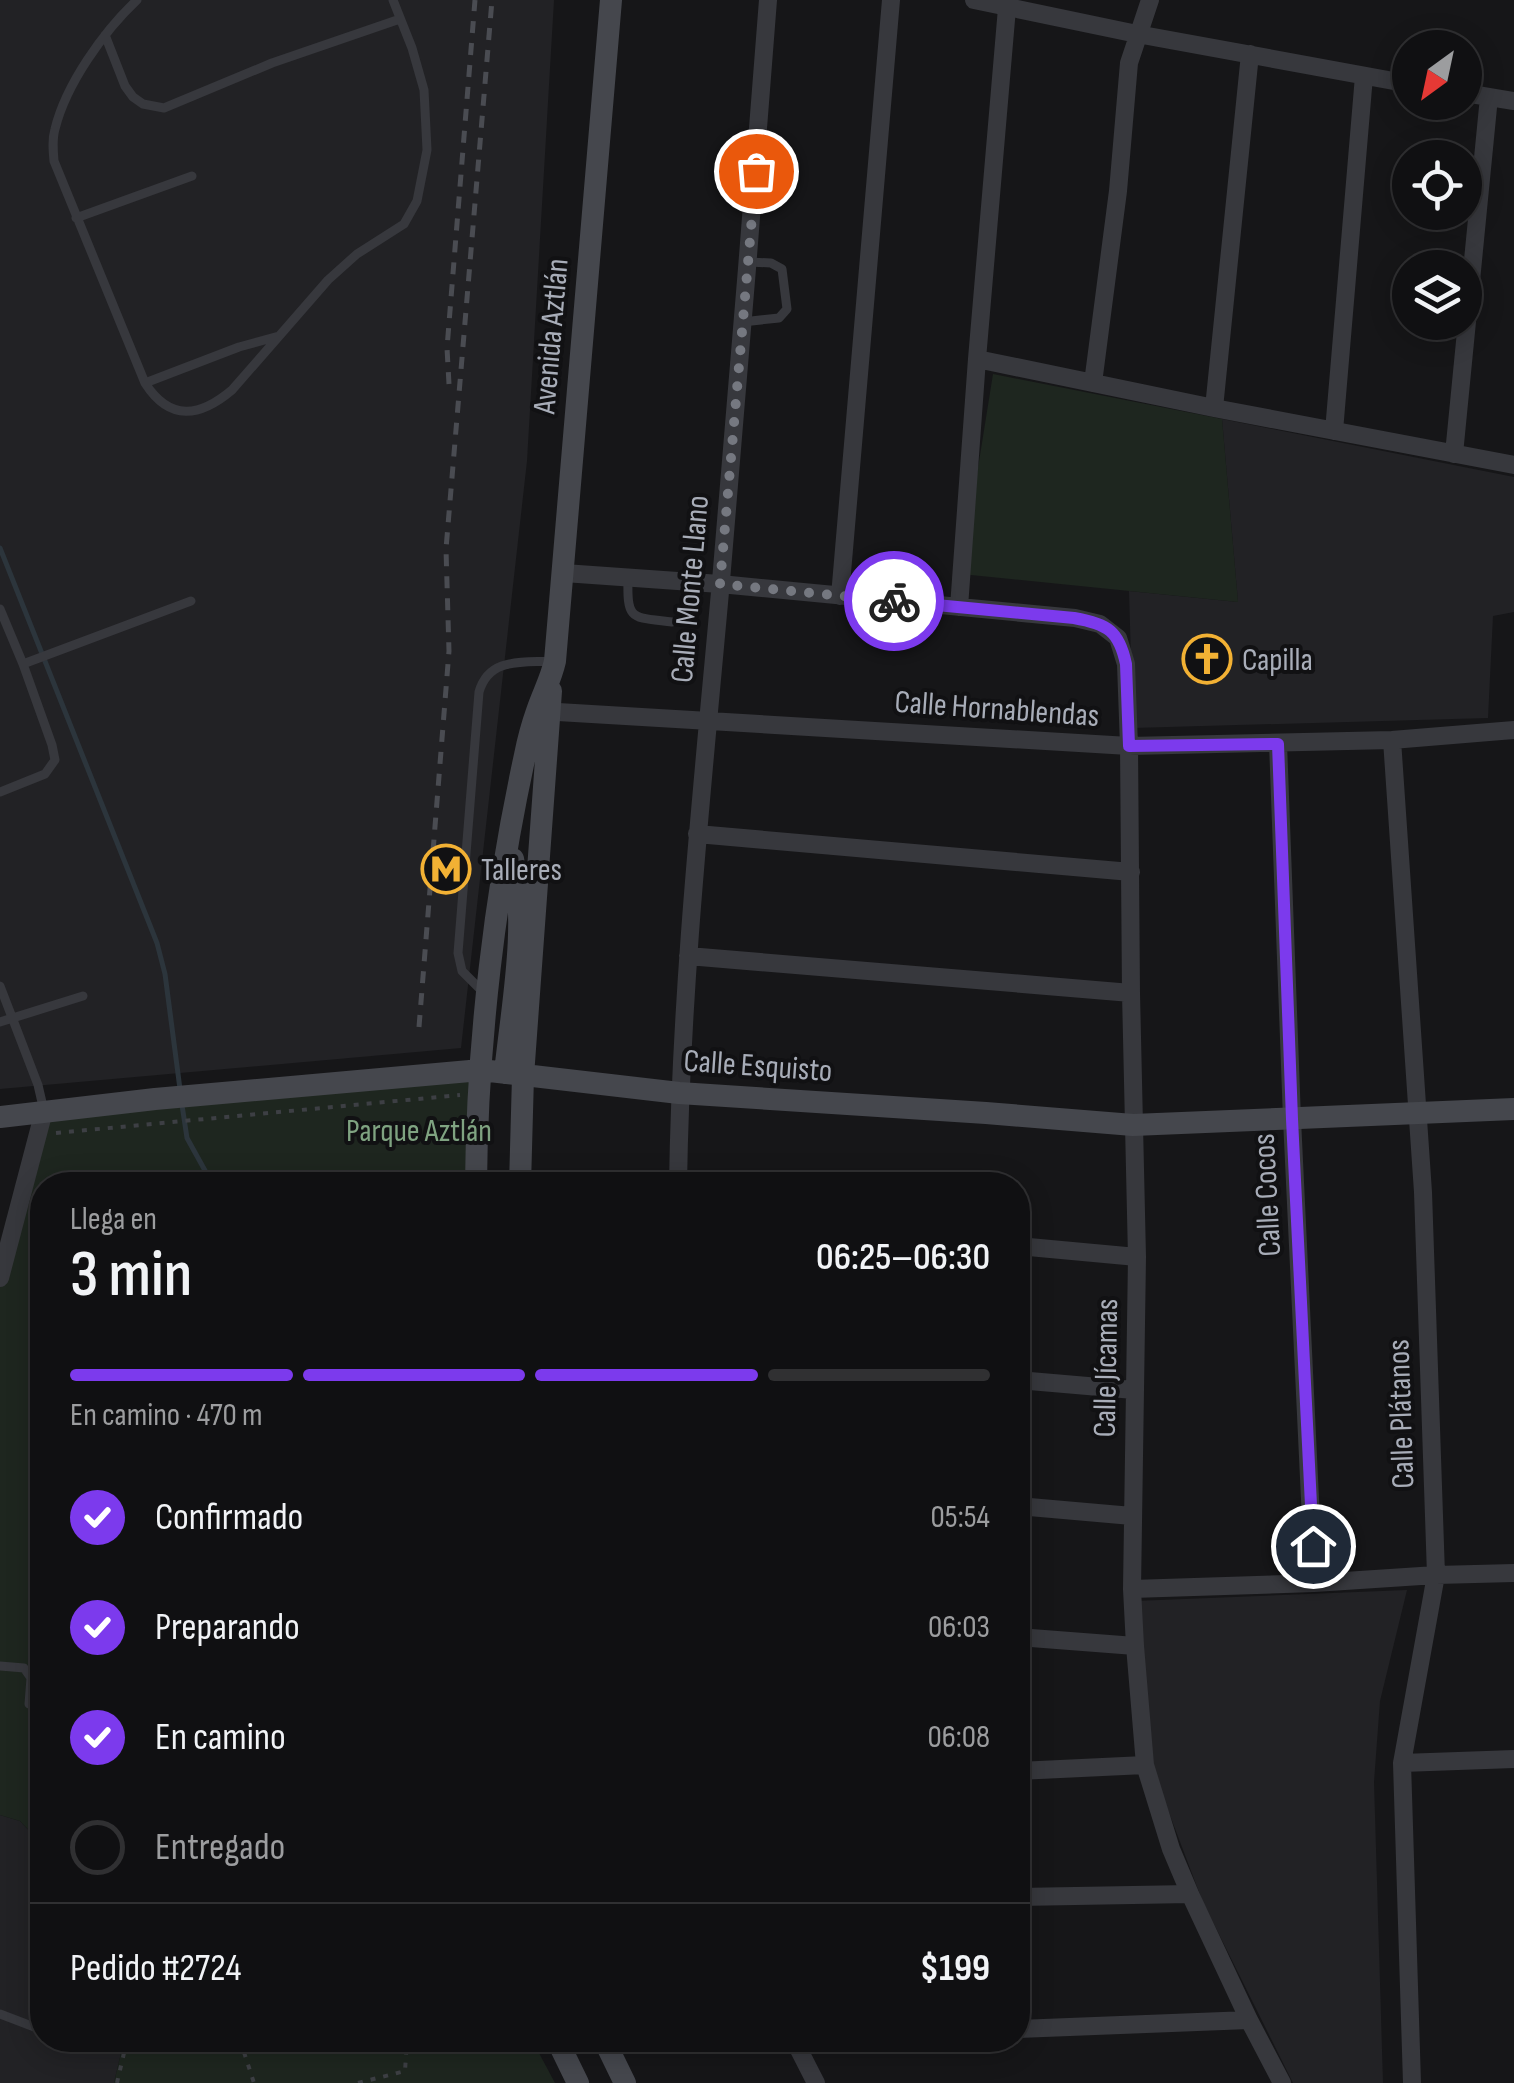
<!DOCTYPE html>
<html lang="es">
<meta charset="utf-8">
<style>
:root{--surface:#101012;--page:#19191b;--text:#f1f3f6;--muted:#9c9d9f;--line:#303032;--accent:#7c3aed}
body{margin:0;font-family:"Sofia Sans Condensed",sans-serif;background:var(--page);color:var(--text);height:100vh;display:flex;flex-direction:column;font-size:38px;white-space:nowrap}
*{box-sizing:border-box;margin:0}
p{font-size:32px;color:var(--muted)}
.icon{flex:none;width:55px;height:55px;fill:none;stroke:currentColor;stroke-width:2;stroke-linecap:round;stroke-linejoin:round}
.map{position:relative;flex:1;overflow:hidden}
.panel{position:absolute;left:30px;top:1172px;width:1000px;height:880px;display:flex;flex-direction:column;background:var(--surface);border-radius:40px;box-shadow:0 5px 25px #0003,0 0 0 2px var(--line)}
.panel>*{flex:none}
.needle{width:65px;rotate:213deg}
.tools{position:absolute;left:1392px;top:30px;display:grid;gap:20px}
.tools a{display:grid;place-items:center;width:90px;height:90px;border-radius:50%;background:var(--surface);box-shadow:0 5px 25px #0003,0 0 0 2px var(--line);font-size:50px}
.pin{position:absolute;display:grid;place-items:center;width:85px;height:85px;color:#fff;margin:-42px;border:5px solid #fff;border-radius:50%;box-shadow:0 2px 10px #0007}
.courier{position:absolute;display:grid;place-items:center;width:100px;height:100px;margin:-50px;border:8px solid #7c3aed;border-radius:50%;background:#fff;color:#222;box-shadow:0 2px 12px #0007}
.summary em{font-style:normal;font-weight:600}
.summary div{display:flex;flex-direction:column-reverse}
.summary{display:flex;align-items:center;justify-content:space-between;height:170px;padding:0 40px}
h1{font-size:65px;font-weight:600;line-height:75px}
.bar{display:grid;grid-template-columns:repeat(4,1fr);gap:15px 10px;align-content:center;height:120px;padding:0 40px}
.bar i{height:12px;border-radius:8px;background:var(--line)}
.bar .selected{background:var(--accent)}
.bar p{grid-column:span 4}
.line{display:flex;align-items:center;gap:25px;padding:0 40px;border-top:2px solid var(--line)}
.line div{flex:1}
ol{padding:0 40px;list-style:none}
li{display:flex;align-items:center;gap:30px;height:110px}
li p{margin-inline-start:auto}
li .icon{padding:10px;border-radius:50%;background:var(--accent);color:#fff;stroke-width:4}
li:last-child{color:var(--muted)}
li i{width:55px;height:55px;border:5px solid var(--line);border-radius:50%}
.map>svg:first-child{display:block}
.built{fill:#222225}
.green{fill:#1e261f}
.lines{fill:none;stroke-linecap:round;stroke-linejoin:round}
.stream{stroke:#2c353c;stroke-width:5}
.path{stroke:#3d3f44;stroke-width:4;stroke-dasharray:5 8;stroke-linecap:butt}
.lane{stroke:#37383d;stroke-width:9}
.street{stroke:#37383d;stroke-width:18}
.secondary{stroke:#45474d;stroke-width:22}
.rail{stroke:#4a4c52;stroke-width:5;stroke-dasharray:12 10;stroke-linecap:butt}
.done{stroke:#757880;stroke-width:10;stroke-dasharray:0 18}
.route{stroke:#7c3aed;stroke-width:12}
.labels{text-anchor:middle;stroke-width:8;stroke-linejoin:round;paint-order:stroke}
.street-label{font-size:32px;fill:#a8adb8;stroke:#111113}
.poi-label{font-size:32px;fill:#a8adb8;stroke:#111113;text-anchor:start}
.park-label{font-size:32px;fill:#7fa381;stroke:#111113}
</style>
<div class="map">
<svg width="1514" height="2083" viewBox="0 0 1514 2083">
<rect width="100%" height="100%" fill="#161618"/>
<path class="built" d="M0 0H554L527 461 461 1048 0 1089Z
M1222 419 1514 477V612L1493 616 1488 718 1133 728 1129 591 1238 602Z
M1407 1590 1380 1701 1374 1782 1383 2083H1293L1202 1900 1151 1765 1135 1601Z
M0 1815 20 1821 42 1844V2040H124L114 2083H0Z"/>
<path class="green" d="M993 374 1222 419 1238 602 961 574Z
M481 1070 479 1185H42V1844L20 1821 0 1815V1272L44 1111Z
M124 2040H532L555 2083H114Z"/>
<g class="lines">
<path class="stream" d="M0 548 157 943 165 974 180 1089
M182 1105 187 1138 213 1185"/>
<path class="path" d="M56 1133 460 1095
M240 2040 254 2083
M117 2083 127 2040
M358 2083 405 2071 407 2040"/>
<path class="lane" d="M137 0C104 31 66 84 55 129 52 139 53 150 54 161L145 383C170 422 200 417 232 390L328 280 357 254 404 224 417 201 427 150 424 90 412 48 393 0
M105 35 125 86 133 97 143 104 164 108 272 63 400 19
M76 218 192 176
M742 322 779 318 787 309 782 269 771 263 749 262
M145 383 239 347 279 336
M628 578C627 621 631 617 672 622
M0 609 23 664 52 745 55 760 45 774 0 792
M23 664 191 601
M0 986 38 1085 44 1111
M484 993 462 971 458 953 479 692C489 657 522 663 552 661
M0 1022 83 996
M0 1666 24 1668 31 1678 29 1704
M0 2014 42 2030"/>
<path class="street" d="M974 0 1137 34 1410 84
M1465 93 1514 101
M977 359 1214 408 1514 465
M1093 383 1118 191 1129 63 1150 0
M1214 408 1250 54
M1334 431 1364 76
M1454 454 1489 97
M564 573 720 584 1075 618 1100 624 1118 638 1126 664 1129 746 1131 993 1137 1257 1132 1589 1135 1646 1145 1765 1171 1849 1190 1894 1249 2020 1282 2083
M840 596 891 0
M959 607 977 359 1007 8
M541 711 1129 746 1392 740 1514 730
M1392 740 1423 1192 1436 1575 1402 1763 1412 2083
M1278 743 1292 1119 1314 1583
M697 834 1131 872
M688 956 1131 993
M678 1185C681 983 703 782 721 581 738 387 753 194 768 0
M1018 1246 1137 1257
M0 1278 44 1111
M1018 1380 1134 1390
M1018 1506 1132 1516
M1132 1589 1314 1583 1436 1575 1514 1573
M1018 1637 1135 1646
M1402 1763 1514 1759
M1018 1771 1145 1765
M1018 1897 1190 1894
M1018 2029 1249 2020
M794 2040 816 2083"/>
<path class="secondary" d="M505 1073C512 1005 528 926 513 859
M0 1117 155 1099 481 1070 679 1093 986 1113 1133 1125 1514 1109
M476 1185C477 1043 495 893 525 755 528 740 532 725 537 711 543 693 551 679 555 661L611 0
M520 1185 523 1076 551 691
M557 2040 578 2083
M604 2040 625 2083"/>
<path class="rail" d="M449 384 447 348 475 0
M419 1027 449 651 446 549 492 0"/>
</g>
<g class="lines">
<path class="done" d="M756 171 720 584 894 601"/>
<path class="route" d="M894 601 1074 618C1108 624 1119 631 1126 664L1129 746 1278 744 1292 1119 1313 1546"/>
</g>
<defs>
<g id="church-ring" transform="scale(2.5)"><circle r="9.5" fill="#111113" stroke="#f2b134" stroke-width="1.5"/><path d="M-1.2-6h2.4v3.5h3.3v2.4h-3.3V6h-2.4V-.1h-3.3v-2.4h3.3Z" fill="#f2b134"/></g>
<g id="metro-ring" transform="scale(2.5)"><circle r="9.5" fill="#111113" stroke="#f2b134" stroke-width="1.5"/><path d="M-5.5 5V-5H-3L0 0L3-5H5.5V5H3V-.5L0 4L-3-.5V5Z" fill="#f2b134"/></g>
</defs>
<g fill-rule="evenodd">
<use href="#church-ring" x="1207" y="659"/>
<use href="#metro-ring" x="446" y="869"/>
</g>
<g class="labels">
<g class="street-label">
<text transform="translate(550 336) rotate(-85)" y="11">Avenida Aztlán</text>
<text transform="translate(689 589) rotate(-85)" y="11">Calle Monte Llano</text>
<text transform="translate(997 708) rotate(4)" y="11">Calle Hornablendas</text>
<text transform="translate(758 1065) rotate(4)" y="11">Calle Esquisto</text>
<text transform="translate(1266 1195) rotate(-93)" y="11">Calle Cocos</text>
<text transform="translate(1105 1368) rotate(-89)" y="11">Calle Jícamas</text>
<text transform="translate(1400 1414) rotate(-92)" y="11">Calle Plátanos</text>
</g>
<g class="poi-label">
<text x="1242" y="670">Capilla</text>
<text x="481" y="880">Talleres</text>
</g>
<g class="park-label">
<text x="419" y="1141">Parque Aztlán</text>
</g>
</g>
</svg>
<div class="tools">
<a><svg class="needle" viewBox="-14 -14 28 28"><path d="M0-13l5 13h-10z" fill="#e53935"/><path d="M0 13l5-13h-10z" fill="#9c9d9f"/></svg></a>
<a><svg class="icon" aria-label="locate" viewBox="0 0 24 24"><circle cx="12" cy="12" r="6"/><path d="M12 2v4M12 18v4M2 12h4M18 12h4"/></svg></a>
<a><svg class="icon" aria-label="layers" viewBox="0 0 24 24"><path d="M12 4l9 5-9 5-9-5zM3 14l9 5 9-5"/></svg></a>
</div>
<div class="pin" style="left:756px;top:171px;background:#ea580c"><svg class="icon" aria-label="bag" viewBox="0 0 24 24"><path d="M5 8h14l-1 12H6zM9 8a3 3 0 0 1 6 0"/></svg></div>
<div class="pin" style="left:1313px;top:1546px;background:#1f2937"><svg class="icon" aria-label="home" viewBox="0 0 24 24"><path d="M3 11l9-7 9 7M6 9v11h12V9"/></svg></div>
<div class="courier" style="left:894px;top:601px"><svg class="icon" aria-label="bike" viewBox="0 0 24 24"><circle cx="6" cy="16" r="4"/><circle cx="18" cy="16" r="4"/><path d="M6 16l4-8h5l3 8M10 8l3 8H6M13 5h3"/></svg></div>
<section class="panel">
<div class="summary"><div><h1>3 min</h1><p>Llega en</p></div><em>06:25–06:30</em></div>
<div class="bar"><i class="selected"></i><i class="selected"></i><i class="selected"></i><i></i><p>En camino · 470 m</p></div>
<ol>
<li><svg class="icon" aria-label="check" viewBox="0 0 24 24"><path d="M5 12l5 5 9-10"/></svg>Confirmado<p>05:54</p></li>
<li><svg class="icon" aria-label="check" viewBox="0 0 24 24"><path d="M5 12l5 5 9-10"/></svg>Preparando<p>06:03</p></li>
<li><svg class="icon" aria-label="check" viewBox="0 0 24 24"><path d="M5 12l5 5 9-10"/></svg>En camino<p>06:08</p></li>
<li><i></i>Entregado</li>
</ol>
<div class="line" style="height:130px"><div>Pedido #2724</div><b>$199</b></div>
</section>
</div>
